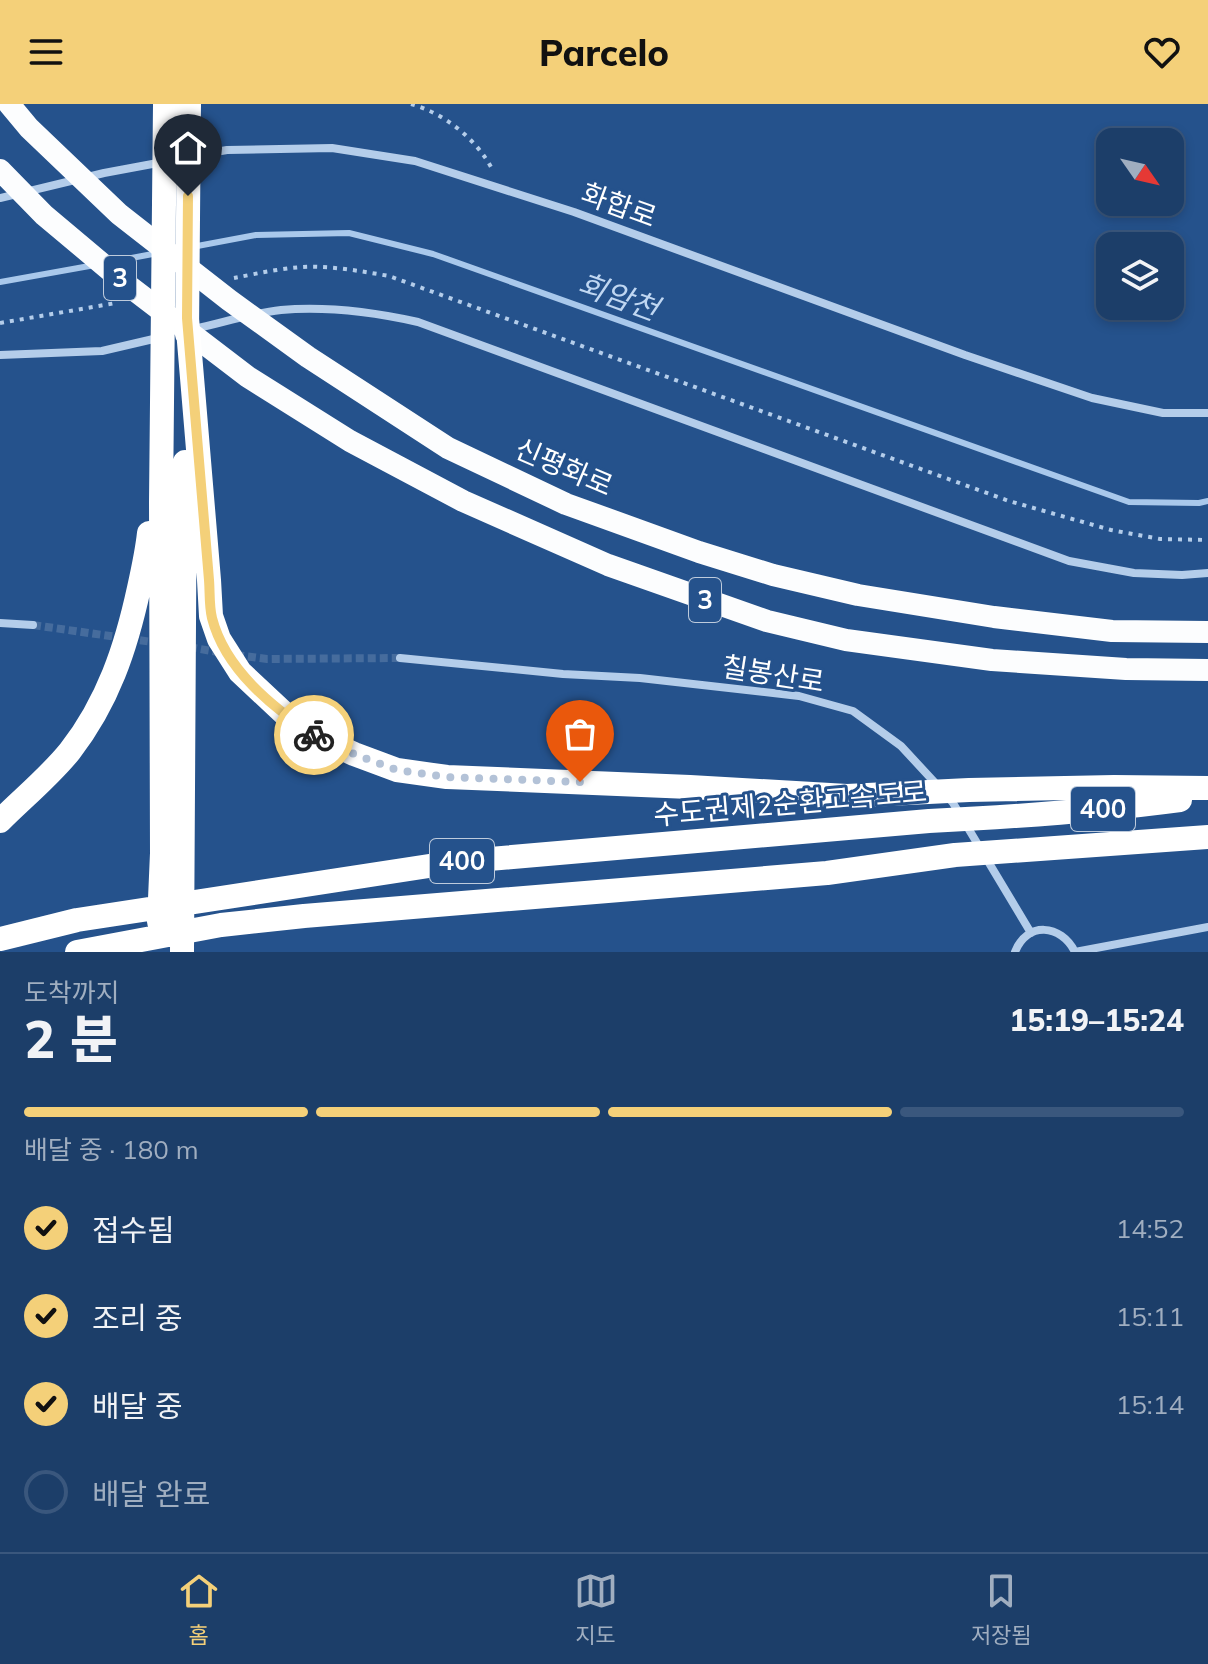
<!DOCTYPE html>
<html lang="ko">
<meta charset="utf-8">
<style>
:root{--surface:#1c3e69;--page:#25456f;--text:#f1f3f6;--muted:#a0aec0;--line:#3a577d;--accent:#f4d079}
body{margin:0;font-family:Mulish,"Noto Sans KR",sans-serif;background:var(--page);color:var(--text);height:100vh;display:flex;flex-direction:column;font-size:30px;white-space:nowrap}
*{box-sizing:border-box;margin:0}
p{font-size:26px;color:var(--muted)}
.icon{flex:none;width:44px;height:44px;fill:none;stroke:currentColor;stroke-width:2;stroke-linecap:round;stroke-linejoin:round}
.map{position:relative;height:848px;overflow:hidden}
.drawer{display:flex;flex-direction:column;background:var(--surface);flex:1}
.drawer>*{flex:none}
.needle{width:52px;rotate:124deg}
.controls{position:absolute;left:1096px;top:24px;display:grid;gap:16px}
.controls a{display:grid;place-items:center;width:88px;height:88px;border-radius:16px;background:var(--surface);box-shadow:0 4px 12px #0003,0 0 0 2px var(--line);font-size:40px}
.pin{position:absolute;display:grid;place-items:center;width:68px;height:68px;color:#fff;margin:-82px -34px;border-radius:50% 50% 50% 0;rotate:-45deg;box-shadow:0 0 8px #0007}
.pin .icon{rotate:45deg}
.courier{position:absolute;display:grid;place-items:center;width:80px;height:80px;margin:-40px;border:6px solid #f4d079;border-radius:50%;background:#fff;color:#222;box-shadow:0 2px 10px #0007}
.head em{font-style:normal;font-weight:800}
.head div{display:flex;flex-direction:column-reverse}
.head{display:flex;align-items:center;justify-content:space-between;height:136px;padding:0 24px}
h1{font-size:52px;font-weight:800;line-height:60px}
.bar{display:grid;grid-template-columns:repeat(4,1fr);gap:12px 8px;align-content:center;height:96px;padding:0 24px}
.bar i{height:10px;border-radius:6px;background:var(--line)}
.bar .current{background:var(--accent)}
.bar p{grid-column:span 4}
ol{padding:0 24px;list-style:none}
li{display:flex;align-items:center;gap:24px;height:88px}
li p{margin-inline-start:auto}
li .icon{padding:8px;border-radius:50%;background:var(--accent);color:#111;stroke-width:4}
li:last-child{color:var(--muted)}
li i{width:44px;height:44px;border:4px solid var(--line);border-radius:50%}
header{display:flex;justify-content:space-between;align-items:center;height:104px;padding:0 24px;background:var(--accent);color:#111;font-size:36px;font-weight:800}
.tabs{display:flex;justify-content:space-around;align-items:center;height:112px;border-top:2px solid var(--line);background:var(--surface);font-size:22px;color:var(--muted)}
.tabs a{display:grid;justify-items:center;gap:4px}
.tabs .current{color:var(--accent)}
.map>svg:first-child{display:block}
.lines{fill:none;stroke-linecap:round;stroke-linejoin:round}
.stream{stroke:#a9c8eb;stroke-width:6}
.minor-tunnel{stroke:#466c9d;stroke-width:8;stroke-dasharray:8 4;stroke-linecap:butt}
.path{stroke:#b4cdea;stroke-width:4;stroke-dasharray:4 6;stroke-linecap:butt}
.minor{stroke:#b4cdea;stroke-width:8}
.trunk{stroke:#fcfdfe;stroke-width:22}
.motorway{stroke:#fff;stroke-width:24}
.done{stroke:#b3c2d7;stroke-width:8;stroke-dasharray:0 14.4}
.route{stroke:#f4d079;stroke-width:10}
.labels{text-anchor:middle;stroke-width:6;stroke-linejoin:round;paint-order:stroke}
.shield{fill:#25528c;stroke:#becbdc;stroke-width:2}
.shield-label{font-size:26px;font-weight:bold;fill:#fff}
.street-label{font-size:28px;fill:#fff;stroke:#25528c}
.water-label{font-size:30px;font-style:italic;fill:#c0d7f2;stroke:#25528c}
</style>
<header><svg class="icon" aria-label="menu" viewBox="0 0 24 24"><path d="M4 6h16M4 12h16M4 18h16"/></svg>Parcelo<svg class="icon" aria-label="heart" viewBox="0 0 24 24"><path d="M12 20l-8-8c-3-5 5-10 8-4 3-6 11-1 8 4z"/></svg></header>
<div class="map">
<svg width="1208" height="848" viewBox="0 0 1208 848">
<rect width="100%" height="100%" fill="#25528c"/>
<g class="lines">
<path class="stream" d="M192 143 256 131 349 129 433 150 1129 398 1199 399 1208 397
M110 158 158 149
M0 178 95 161"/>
<path class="minor-tunnel" d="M33 521 159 539
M189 543 223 549
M236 551 267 555 400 554"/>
<path class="path" d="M411 0C444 9 478 36 493 67
M234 174C260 169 295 161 321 163 344 164 366 168 389 172L1009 397 1111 426 1160 435 1208 436
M0 219 116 199"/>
<path class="minor" d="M192 52 227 46 332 44 415 57 574 108 965 251 1092 294 1163 309H1208
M0 94 104 69 163 58
M194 225C222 219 252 209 281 206 327 202 373 208 418 218L1069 457 1134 469 1182 471 1208 469
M0 251 102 247 162 233
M0 519 33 521
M400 554 563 570 640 574 799 592 853 607 901 642 938 682
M947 692 953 699 1031 829
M1015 848C1027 817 1061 820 1075 848
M1075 848 1208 823"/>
<path class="trunk" d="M9 0 29 24 119 110 229 196 308 253 448 344 566 400 699 448 773 471 858 491 994 513 1112 527 1208 528
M0 66 44 111 125 179 248 273 350 337 463 397 608 461 767 517 846 536 992 556 1126 565 1208 566"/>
<path class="motorway" d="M187 214 209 476 211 512 219 535 240 568 287 612 319 634 354 650 397 666 447 673 690 683 847 692 969 686 1114 683 1208 684
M187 230 189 0
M0 717C23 694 50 672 70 647 108 598 126 544 139 484 143 466 147 448 149 429
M159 818 162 749 161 398 165 0
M0 835 77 816 455 758 929 717C1013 713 1097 707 1180 696
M77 848 221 821 304 812 827 769 955 751 1208 733
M182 848 185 358"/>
</g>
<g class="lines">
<path class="done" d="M314 631 354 650 397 666 447 673 580 678"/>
<path class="route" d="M188 92 187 214 209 476C210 488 209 502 212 514 225 565 272 603 314 631"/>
</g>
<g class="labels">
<g class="shield">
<rect x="104" y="152" width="32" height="44" rx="6"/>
<rect x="689" y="474" width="32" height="44" rx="6"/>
<rect x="1071" y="683" width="64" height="44" rx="6"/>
<rect x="430" y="735" width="64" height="44" rx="6"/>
</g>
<g class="shield-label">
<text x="120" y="183">3</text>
<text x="705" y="505">3</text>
<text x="1103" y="714">400</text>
<text x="462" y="766">400</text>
</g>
<g class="street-label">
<text transform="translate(619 101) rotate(20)" y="10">화합로</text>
<text transform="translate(564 363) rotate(23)" y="10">신평화로</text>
<text transform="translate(773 570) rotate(9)" y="10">칠봉산로</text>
<text transform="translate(790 699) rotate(-5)" y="10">수도권제2순환고속도로</text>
</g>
<g class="water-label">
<text transform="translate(618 193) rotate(20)" y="10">회암천</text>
</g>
</g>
</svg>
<div class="controls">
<a><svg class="needle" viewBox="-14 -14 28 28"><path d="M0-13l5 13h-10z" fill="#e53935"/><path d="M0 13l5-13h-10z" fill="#a0aec0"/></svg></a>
<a><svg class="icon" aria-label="layers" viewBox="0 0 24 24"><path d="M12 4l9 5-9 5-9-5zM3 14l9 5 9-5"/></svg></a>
</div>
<div class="pin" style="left:580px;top:678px;background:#ea580c"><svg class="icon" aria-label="bag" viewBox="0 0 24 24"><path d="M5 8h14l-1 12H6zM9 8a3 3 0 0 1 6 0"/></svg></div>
<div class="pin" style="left:188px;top:92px;background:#1f2937"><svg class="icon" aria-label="home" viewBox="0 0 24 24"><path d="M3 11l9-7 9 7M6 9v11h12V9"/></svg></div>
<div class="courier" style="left:314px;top:631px"><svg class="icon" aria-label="bike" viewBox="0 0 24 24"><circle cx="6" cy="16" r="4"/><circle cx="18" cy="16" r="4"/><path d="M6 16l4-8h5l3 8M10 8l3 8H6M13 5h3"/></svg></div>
</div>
<section class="drawer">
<div class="head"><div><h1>2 분</h1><p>도착까지</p></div><em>15:19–15:24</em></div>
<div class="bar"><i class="current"></i><i class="current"></i><i class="current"></i><i></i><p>배달 중 · 180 m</p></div>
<ol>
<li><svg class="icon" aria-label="check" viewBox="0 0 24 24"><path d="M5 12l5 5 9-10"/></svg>접수됨<p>14:52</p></li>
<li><svg class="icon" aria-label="check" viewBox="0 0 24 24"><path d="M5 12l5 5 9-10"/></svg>조리 중<p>15:11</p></li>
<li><svg class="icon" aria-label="check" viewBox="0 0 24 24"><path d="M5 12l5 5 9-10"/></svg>배달 중<p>15:14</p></li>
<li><i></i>배달 완료</li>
</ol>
</section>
<nav class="tabs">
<a class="current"><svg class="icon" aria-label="home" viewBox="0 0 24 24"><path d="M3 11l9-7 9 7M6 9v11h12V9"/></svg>홈</a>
<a><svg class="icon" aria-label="map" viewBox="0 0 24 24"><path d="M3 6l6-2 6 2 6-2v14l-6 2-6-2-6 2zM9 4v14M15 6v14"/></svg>지도</a>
<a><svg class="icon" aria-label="saved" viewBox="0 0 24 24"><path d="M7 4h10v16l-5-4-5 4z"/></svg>저장됨</a>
</nav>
